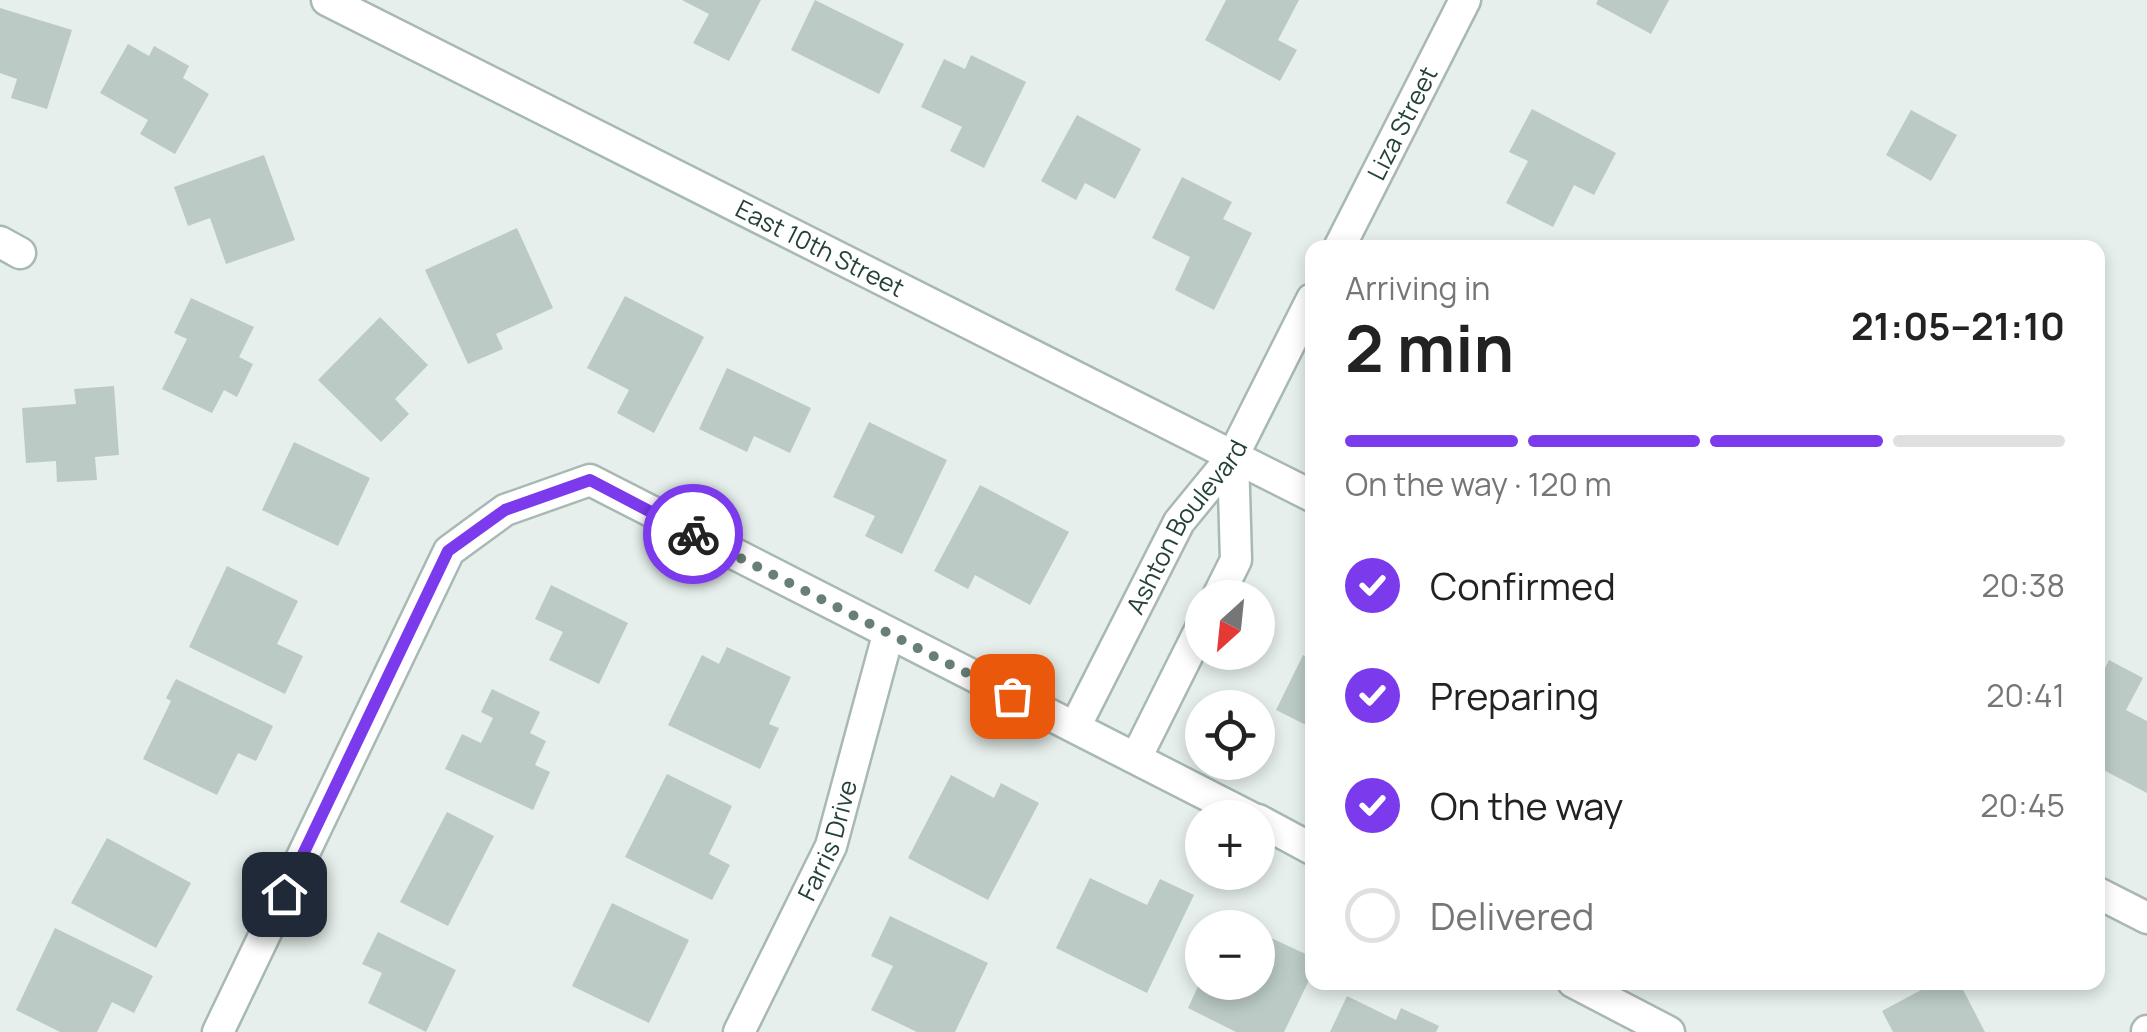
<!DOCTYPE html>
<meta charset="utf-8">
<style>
:root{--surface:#fff;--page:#f6f6f6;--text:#222;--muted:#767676;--line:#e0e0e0;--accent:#7c3aed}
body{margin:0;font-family:Manrope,sans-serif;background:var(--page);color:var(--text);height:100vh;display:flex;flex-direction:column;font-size:38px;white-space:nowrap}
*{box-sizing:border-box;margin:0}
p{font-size:32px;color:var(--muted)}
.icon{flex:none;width:55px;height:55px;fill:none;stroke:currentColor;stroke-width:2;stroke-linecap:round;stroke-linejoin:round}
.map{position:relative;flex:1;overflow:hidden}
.sheet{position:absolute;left:1305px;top:240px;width:800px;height:750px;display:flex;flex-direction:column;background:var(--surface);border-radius:20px;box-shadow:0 5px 15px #0003}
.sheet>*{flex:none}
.needle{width:65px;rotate:207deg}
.tools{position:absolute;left:1185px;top:580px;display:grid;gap:20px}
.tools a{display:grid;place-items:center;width:90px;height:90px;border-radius:50%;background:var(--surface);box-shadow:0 5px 15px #0003;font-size:50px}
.pin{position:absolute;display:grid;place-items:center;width:85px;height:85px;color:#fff;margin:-42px;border-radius:20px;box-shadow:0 5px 15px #0006}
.courier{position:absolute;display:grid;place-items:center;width:100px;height:100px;margin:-50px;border:8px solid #7c3aed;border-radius:50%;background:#fff;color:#222;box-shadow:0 2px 12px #0007}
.head em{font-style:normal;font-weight:700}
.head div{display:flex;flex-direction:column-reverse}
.head{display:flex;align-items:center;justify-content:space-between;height:170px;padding:0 40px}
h1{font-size:65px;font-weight:700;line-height:75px}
.bar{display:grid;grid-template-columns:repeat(4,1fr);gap:15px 10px;align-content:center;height:120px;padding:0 40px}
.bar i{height:12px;border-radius:8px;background:var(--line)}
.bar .on{background:var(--accent)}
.bar p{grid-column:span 4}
ol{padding:0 40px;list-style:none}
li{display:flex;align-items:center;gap:30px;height:110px}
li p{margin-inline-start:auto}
li .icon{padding:10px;border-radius:50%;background:var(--accent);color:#fff;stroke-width:4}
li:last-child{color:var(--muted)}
li i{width:55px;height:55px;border:5px solid var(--line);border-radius:50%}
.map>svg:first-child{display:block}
.building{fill:#bbcac4}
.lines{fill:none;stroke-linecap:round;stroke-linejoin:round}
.minor-casing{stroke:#a8b8b2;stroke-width:35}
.minor{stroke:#fff;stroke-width:30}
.done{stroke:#687f78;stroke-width:10;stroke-dasharray:0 18}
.route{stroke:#7c3aed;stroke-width:12}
.labels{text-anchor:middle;stroke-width:8;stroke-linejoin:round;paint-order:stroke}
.street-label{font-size:25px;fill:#24423a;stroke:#f7fbf9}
</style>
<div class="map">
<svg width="2147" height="1032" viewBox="0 0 2147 1032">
<rect width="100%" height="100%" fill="#e6efeb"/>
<path class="building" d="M682 0H761L729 61 693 43 709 14Z
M815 0 904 44 879 94 791 50Z
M1226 0H1299L1278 40 1297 50 1280 81 1205 40Z
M1598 0H1669L1651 34 1596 4Z
M0 8 72 30 47 109 11 98 17 79 0 73Z
M128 44 149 56 154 46 189 66 183 78 209 94 175 154 140 134 148 120 100 93Z
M971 55 1026 82 984 168 950 151 962 127 921 107 944 59 965 69Z
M1532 109 1616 153 1594 195 1574 185 1553 227 1506 203 1528 161 1509 152Z
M1911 110 1957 135 1931 181 1886 155Z
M1077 115 1141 149 1115 199 1085 183 1076 200 1041 181Z
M264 155 295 240 226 264 210 218 188 226 174 187Z
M1182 177 1232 202 1223 219 1252 233 1214 310 1175 290 1190 257 1152 238Z
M517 228 553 308 496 334 503 349 468 364 425 270Z
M625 296 704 337 654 433 617 413 629 390 587 368Z
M191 298 254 327 239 357 253 364 237 397 224 390 212 413 162 389 187 339 174 333Z
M380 317 428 365 395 399 409 414 381 442 318 380Z
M727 368 811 408 790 453 754 436 747 452 699 429Z
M114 386 119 455 95 457 97 480 57 482 56 461 26 463 22 408 76 404 74 389Z
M869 422 947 460 902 554 865 536 875 516 833 497Z
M294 442 370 478 338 546 262 510Z
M980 485 1069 532 1030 605 975 575 968 589 934 571Z
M227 566 298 601 277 644 303 656 285 694 189 647Z
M551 585 628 623 599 684 549 660 563 632 535 619Z
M727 647 791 677 769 724 779 728 760 769 668 725 702 655 719 664Z
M1303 655 1312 659V728L1276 710Z
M2109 660 2143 678 2126 710 2147 721V793L2098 767V682Z
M176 679 273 726 256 761 238 753 217 795 143 759 171 701 166 698Z
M492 689 540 712 530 733 546 741 535 765 550 772 533 810 445 769 462 734 481 743 493 718 481 712Z
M667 774 732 806 709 854 730 865 712 900 625 857Z
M951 775 994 798 1001 783 1039 803 988 900 908 858Z
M447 812 494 836 448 926 400 902Z
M107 838 191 883 156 948 71 903Z
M1090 878 1147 905 1160 879 1194 895 1147 993 1056 948Z
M612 903 689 940 649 1023 572 986Z
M890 916 988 963 955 1032H917L871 1010 893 966 871 956Z
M55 928 153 976 134 1013 112 1002 97 1032H60L16 1010Z
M378 932 456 970 426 1032 368 1003 382 973 362 964Z
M1269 937 1312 957V974L1284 1032H1236L1188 1008 1200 982H1258V940L1266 944Z
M1936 982H1959L1985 1032H1893L1882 1011Z
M1347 996 1396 1020 1401 1008 1439 1026 1436 1032H1330Z"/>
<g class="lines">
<g class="minor-casing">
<g id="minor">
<path id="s1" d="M327 0 1312 496"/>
<path d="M0 242 20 253"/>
<path id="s2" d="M1339 248 1465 0"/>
<path d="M1217 598 1236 560 1233 456"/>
<path id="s3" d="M1075 727 1179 522 1233 456 1312 299"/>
<path d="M1136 758 1202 626"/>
<path d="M1258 820 1312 849"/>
<path d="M2098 893 2147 918"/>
<path d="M1573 982 1669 1032"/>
<path d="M218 1032 449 551 505 510 590 480 1252 818"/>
<path id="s4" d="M739 1032 831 846 888 635"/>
<path d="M2147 1032V1031"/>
</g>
</g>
<use href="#minor" class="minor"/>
</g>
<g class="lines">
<path class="done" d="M693 534 1012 696"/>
<path class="route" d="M284 894 448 551 505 510 590 480 693 534"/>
</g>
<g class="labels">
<g class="street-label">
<text dy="9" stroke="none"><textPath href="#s2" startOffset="140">Liza Street</textPath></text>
<text dy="9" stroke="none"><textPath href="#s1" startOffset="552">East 10th Street</textPath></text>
<text dy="9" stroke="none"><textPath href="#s3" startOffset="230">Ashton Boulevard</textPath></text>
<text dy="9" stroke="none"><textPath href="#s4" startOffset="212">Farris Drive</textPath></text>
</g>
</g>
</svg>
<div class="tools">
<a><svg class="needle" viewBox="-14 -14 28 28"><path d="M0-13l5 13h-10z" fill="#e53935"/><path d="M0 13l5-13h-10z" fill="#767676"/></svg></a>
<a><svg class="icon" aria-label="locate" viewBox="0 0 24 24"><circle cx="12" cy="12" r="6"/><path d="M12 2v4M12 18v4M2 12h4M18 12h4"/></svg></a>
<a>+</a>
<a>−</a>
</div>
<div class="pin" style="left:1012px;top:696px;background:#ea580c"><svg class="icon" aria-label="bag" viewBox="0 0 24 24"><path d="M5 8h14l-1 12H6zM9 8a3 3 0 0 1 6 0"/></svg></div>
<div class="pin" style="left:284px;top:894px;background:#1f2937"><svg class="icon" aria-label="home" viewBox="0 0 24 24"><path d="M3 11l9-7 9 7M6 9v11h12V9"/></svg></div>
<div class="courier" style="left:693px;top:534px"><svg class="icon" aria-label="bike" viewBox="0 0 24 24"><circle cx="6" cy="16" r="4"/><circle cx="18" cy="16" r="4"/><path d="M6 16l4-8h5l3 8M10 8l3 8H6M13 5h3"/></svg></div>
<section class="sheet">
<div class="head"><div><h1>2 min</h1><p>Arriving in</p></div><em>21:05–21:10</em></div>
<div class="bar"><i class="on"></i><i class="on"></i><i class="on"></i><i></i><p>On the way · 120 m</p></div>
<ol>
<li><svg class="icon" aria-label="check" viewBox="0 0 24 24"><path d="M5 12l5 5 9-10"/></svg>Confirmed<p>20:38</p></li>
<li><svg class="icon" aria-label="check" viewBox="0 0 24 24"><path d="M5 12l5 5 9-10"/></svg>Preparing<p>20:41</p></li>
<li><svg class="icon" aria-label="check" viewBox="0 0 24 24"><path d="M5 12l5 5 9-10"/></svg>On the way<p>20:45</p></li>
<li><i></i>Delivered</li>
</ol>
</section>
</div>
